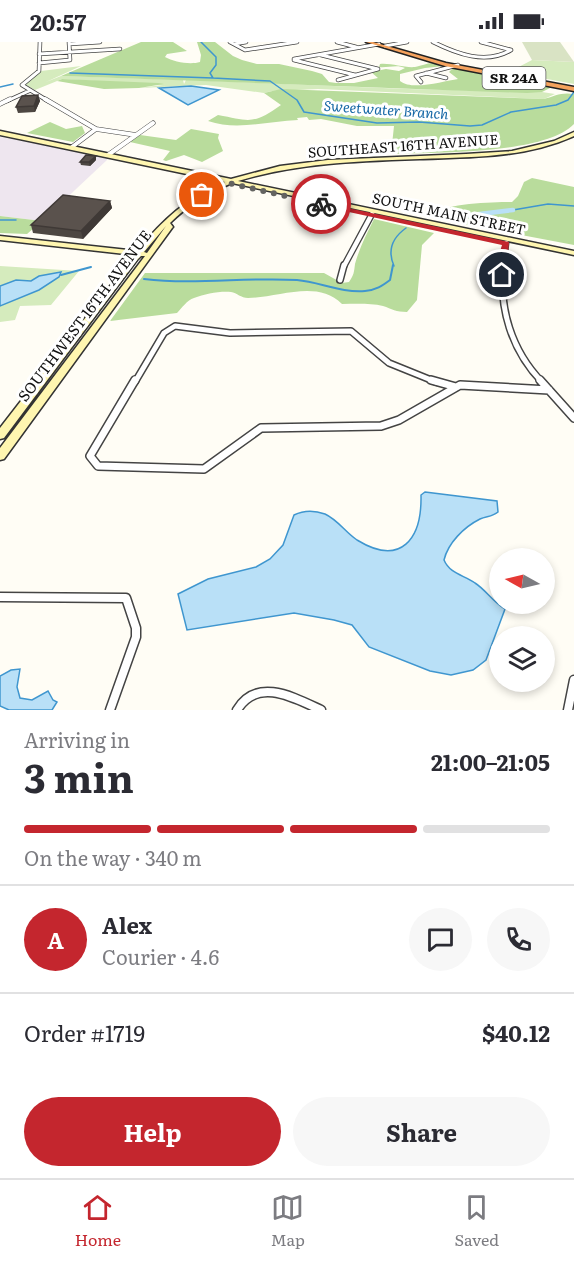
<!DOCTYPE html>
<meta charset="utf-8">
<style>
:root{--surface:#fff;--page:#f7f7f7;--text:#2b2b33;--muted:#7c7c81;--line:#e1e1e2;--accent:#c4262e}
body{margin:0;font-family:Literata,serif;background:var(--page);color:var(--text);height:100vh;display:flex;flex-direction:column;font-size:22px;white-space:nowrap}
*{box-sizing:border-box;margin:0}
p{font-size:20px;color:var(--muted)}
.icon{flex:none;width:33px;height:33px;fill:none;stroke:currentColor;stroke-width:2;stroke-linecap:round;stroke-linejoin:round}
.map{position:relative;height:668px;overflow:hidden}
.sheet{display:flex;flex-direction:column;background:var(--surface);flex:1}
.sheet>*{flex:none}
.needle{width:39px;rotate:278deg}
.controls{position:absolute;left:489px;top:506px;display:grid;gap:12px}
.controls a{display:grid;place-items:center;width:66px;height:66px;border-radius:50%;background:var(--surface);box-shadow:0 3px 9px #0003;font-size:30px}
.pin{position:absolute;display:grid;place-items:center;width:51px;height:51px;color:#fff;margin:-26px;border:3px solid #fff;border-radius:50%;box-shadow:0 2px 6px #0007}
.courier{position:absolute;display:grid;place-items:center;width:60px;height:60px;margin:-30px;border:4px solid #c4262e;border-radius:50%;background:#fff;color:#222;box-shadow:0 2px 8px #0007}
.head em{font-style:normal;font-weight:700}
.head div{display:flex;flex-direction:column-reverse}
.head{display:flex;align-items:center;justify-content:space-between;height:102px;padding:0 24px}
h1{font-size:39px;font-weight:700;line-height:45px}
.bar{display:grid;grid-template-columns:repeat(4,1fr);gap:9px 6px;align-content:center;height:72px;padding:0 24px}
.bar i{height:8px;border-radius:4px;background:var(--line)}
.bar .on{background:var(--accent)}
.bar p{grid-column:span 4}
.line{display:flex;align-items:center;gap:15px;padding:0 24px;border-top:2px solid var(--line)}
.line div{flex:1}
.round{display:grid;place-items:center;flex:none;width:63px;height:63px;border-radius:32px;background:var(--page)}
.button{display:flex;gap:12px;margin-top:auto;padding:12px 24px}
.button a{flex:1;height:69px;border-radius:36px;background:var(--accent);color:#fff;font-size:24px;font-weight:700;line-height:69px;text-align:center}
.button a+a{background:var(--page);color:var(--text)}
.status{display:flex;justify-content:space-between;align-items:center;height:42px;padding:0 30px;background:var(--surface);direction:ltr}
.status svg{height:16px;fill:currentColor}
.menu{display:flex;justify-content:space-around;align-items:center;height:84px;border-top:2px solid var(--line);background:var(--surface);font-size:16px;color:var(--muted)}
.menu a{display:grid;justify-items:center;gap:3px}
.menu .on{color:var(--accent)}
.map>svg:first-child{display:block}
.industrial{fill:#eee6ef}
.green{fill:#d5ebbd}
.forest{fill:#b9dc9c}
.cemetery{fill:#d9e3c4}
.water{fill:#b9e0f7;stroke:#3f96cf;stroke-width:1.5}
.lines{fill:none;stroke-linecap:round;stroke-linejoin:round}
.stream-far1{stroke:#3f96cf;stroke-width:1.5}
.stream{stroke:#3f96cf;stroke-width:2}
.canal{stroke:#b9e0f7;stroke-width:4.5}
.street-far5-casing{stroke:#444;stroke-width:4.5}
.street-far4-casing{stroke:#444;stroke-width:5}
.street-far3-casing{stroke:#444;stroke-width:7}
.street-far2-casing{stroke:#444;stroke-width:8}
.street-far1-casing{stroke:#444;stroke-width:10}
.street-casing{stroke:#444;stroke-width:11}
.secondary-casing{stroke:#333;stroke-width:3}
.highway-casing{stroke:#222;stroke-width:3}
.street-far5{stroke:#fff;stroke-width:3}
.street-far4{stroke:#fff;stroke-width:4}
.street-far3{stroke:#fff;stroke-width:4.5}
.street-far2{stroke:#fff;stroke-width:5}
.street-far1{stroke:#fff;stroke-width:7}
.street{stroke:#fff;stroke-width:8}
.secondary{fill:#fff6b0;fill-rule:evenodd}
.highway{fill:#f5a25d;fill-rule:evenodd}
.wall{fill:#4d4742}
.shaded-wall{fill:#3f3936}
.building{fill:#5a524d;stroke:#3f3936;stroke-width:1.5}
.route{fill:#c4262e}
.done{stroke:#646461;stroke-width:6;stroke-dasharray:0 10.8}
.labels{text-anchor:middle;stroke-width:6;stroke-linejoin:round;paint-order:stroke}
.shield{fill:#fff;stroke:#585858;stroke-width:1.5}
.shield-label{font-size:14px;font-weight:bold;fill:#111}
.far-water-label{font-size:14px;font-style:italic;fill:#1768a6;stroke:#fff}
.far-street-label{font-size:14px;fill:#111;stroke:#fff}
.street-label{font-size:15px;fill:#111;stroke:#fff}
</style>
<div class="status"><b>20:57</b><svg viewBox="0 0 49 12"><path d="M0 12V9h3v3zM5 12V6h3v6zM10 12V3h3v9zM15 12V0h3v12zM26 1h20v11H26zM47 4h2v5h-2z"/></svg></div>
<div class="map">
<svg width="574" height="668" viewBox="0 0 574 668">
<rect width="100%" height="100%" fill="#fffdf5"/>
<path class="industrial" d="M0 95 29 100 108 117 42 179 0 174Z"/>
<path class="green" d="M532 18 574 20V42L509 30Z
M81 24 46 40 61 34 183 38 184 42 186 38 407 47 542 50 555 52 544 57 318 47 272 49 264 51 206 43 139 46 163 43 62 37 35 48 24 42 41 29Z
M0 224 79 229 51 263 20 264 15 278 0 280Z"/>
<path class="forest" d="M141 0H173L187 9 167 12 165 15C174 20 190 23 200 20L201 13 197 0H215L233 14 242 18 257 22H279L312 29 322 32 329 40 336 41H354L378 36 371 30 386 27 399 29 405 26C397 22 388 26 379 25L380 22C392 21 404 26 415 25 430 22 427 19 444 24L425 26 400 32V39C412 49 444 39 458 37L449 30 453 26 552 45 542 50 527 51 61 34Z
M62 37 158 41 164 42 139 46 104 47 57 39Z
M281 47 544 57C555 54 561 50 574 52V82C544 113 434 110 391 112L394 84H357L321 77 309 78 307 75 297 76 298 78C268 79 237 89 208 79L218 73C250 79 253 83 281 63L264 51Z
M50 80 66 87 82 84 85 91 73 100 27 91Z
M191 87 219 92 218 96 223 109 202 120 184 113 166 119 163 118 170 109 130 100 140 93 176 98Z
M532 136 574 145V203L453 180 436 172C444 161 496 160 512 160L518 154 524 140Z
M0 174 42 179 27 192 0 191Z
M374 177 434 191 422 203 417 258 407 270C396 270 392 267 383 264 370 261 355 262 342 262 317 237 278 256 248 256 241 256 237 251 231 250 219 249 205 252 194 256 187 258 182 266 177 271L110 279 145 231H324L342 241 349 240C354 233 354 230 355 222 359 207 367 191 374 177Z"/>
<path class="cemetery" d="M522 0H560L574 20 532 18Z"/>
<path class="water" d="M191 44 219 48 188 63 159 46Z
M61 230 59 235 39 248 0 264V244L16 238 31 239 39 234Z
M425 450 497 459 498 470C492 475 486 474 480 477 464 485 448 501 444 518 450 532 464 533 475 541 486 548 493 560 505 567L486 618 473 628 451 633 430 629 369 605 352 583 334 578 294 571 187 588 178 552 208 537 256 525 270 517 283 503 294 473C304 468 314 468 325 472 338 478 345 490 357 498 401 525 422 497 421 453Z
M20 627 17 645 20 656 32 658 48 649 53 658 57 660 52 668H9L0 664V634L11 628Z"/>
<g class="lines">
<path class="stream-far1" d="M201 0 216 15V23L210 31 213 36 270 39 297 58 304 70 377 81 419 80 470 84 482 83 511 70 556 63 568 58 574 50
M70 31 213 36
M0 45 13 42
M513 168 548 162 574 164
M0 178H16
M394 224C387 208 392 196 406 186"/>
<path class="stream" d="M61 233 91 225
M144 237C195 243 246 235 297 238 320 240 341 251 365 249 376 248 382 244 390 238L393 223"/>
<path class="canal" d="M455 175 513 168"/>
<g class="street-far5-casing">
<path id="street-far5" d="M40 0 39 29 22 43 48 59
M230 0 245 8 297 0
M337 0 356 5
M433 0C457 12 486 23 511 8L481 0
M69 2 100 0
M234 2 246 0
M385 4 407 0
M39 12 120 7
M321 13 378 27
M294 17 379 2
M294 18 355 33
M39 21 70 18 69 0
M426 31 446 36
M338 38 378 27
M421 40 416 34 458 23
M7 59 29 49"/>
</g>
<g class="street-far4-casing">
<path id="street-far4" d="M45 57 96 87 136 93
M0 62 10 57
M72 105 96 87
M108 113 153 81"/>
</g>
<g class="street-far3-casing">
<path id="street-far3" d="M344 224 372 172
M503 224 506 201"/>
</g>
<g class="street-far2-casing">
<path id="street-far2" d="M503 223C499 266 511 308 542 340
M340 238 344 223
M135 340 164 291 175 284 230 291 351 289 389 321 436 340"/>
</g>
<g class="street-far1-casing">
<path id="street-far1" d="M135 338 90 414 98 424 204 427 261 386 381 384 399 378 460 343 549 348
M431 338 456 345
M540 338 574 376"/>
</g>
<g class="street-casing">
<path id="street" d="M0 555 126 556 136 586V595L110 668
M237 668C257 635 293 655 321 668
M568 668 574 638"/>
</g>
<g class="secondary-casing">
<path id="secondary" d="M0 89 231 137 280 124 328 118 466 112 512 109 554 99 574 90V94C525 116 473 115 420 117 359 119 297 121 238 139L574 209V213L232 141C208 151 188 163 170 181L173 185 172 186 4 417 0 418V406L145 214H141L137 218 4 396 0 397V386L134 213 0 198V194L137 209C162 179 188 154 225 140L0 93ZM166 184 147 211 144 210Z"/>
</g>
<g class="highway-casing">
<path id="highway" d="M366 0H373L446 21 574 45V49L445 24Z"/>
</g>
<use href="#street-far5" class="street-far5"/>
<use href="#street-far4" class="street-far4"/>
<use href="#street-far3" class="street-far3"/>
<use href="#street-far2" class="street-far2"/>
<use href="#street-far1" class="street-far1"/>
<use href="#street" class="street"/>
<use href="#secondary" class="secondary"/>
<use href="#highway" class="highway"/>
</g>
<path class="wall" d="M38 53 40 59 35 70 18 71 16 65Z
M96 118 90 124 81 123 80 120Z
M110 159 112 166 83 197 33 191 31 183Z"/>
<path class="shaded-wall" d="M38 53 40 59 35 70 34 64Z
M96 114V118L90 124 89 120Z
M110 159 112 166 83 197 81 189Z"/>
<path class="building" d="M38 53 34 64 16 65 22 54Z
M86 113 96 114 89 120H80Z
M63 153 110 159 81 189 31 183Z"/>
<path class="route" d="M319 160 509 200 506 233 502 235 499 233 498 216 502 203 321 164Z"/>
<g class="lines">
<path class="done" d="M202 153 228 141 321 162"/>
</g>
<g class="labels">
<rect class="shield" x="482.5" y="25" width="63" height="22" rx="4.5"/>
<g class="shield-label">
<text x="514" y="41">SR 24A</text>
</g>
<g class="far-water-label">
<text transform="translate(386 68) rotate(4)" y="5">Sweetwater Branch</text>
</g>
<g class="far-street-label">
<text transform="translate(403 104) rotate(-4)" y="5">SOUTHEAST 16TH AVENUE</text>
<text transform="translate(449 172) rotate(12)" y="5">SOUTH MAIN STREET</text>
</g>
<g class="street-label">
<text transform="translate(85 274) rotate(-53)" y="5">SOUTHWEST 16TH AVENUE</text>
</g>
</g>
</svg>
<div class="controls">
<a><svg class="needle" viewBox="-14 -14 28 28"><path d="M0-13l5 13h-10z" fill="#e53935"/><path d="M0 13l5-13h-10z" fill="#7c7c81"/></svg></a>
<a><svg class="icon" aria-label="layers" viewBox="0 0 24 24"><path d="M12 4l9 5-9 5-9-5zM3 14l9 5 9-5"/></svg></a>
</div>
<div class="pin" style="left:202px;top:153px;background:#ea580c"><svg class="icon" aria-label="bag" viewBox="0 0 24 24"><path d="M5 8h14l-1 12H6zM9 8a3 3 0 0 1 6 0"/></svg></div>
<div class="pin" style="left:502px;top:233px;background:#1f2937"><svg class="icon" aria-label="home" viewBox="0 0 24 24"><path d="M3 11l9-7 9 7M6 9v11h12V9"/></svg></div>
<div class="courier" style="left:321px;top:162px"><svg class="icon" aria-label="bike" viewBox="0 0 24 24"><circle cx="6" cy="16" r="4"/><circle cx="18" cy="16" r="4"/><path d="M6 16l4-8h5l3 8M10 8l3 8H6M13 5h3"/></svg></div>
</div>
<section class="sheet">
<div class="head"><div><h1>3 min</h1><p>Arriving in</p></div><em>21:00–21:05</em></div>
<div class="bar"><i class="on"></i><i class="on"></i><i class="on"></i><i></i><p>On the way · 340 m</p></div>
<div class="line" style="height:108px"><b class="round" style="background:var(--accent);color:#fff">A</b><div><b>Alex</b><p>Courier · 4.6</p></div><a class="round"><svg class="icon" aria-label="chat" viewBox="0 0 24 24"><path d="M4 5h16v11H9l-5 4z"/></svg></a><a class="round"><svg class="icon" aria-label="phone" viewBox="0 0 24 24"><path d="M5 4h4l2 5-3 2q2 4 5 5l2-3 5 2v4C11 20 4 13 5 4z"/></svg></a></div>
<div class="line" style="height:78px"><div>Order #1719</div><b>$40.12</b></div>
<div class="button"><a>Help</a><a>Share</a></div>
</section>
<nav class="menu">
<a class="on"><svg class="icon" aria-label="home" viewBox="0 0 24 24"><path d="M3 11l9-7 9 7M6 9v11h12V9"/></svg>Home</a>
<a><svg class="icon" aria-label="map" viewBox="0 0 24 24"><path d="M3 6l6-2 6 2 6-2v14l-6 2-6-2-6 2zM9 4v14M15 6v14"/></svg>Map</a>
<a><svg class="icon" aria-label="saved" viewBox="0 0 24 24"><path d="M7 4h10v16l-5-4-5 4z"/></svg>Saved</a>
</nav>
